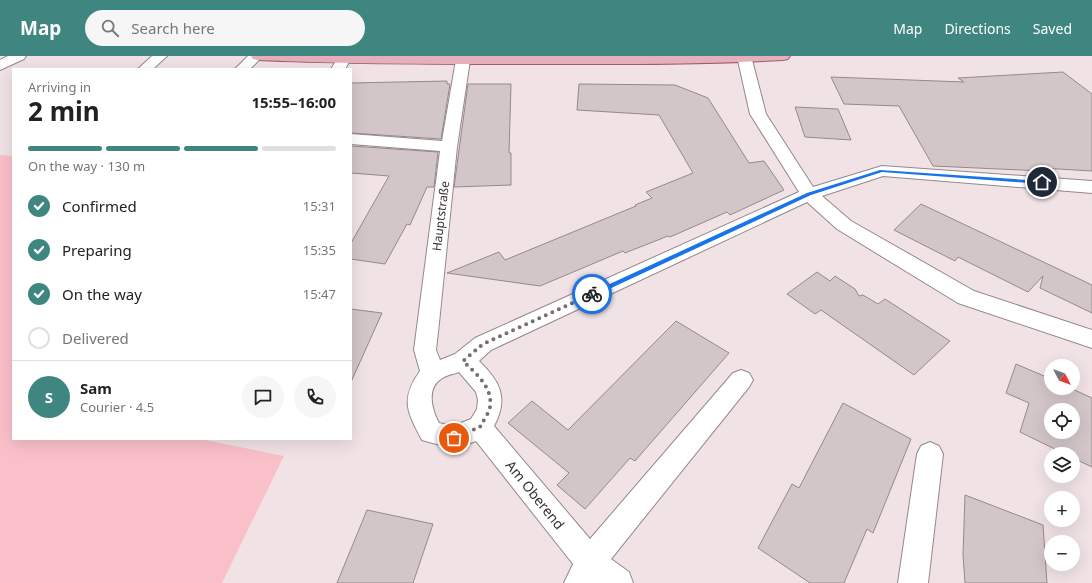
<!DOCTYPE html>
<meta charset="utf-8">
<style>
:root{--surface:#fff;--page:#f6f6f6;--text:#222;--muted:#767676;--line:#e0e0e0;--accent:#3f8680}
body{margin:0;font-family:"Noto Sans",sans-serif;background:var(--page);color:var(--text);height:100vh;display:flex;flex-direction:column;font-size:15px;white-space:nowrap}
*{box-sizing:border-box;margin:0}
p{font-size:13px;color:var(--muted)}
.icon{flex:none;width:22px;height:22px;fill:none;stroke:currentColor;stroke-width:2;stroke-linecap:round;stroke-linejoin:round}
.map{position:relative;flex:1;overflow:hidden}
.panel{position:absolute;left:12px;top:12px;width:340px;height:372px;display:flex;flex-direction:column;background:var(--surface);border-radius:0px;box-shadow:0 4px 16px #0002}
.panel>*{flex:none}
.needle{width:26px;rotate:132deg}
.controls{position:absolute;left:1044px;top:303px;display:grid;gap:8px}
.controls a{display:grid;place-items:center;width:36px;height:36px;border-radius:50%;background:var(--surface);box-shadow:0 4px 16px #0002;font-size:20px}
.pin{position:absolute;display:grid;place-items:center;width:34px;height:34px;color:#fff;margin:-17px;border:2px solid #fff;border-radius:50%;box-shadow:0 1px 4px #0007}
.courier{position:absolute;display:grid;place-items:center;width:40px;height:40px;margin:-20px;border:3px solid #1a73e8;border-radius:50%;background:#fff;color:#222;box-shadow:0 1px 5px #0007}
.head em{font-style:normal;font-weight:700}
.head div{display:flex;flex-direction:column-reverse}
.head{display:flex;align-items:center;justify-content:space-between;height:68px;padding:0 16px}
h1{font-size:26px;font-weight:700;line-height:30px}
.bar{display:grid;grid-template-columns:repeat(4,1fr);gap:6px 4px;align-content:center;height:48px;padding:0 16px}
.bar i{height:5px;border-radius:3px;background:var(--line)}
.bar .on{background:var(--accent)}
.bar p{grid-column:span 4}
.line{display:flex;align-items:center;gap:10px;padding:0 16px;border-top:1px solid var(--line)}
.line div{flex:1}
.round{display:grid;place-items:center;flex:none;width:42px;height:42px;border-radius:21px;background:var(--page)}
ol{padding:0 16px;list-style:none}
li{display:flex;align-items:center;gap:12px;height:44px}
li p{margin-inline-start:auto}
li .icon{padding:4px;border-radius:50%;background:var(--accent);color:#fff;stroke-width:4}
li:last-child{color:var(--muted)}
li i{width:22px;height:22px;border:2px solid var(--line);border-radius:50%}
header{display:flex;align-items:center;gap:24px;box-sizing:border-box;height:56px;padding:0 20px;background:var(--accent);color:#fff}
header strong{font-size:19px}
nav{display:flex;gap:22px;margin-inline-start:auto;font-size:14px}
.search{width:280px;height:36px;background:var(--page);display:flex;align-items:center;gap:10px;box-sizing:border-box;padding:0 14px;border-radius:22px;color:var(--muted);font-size:15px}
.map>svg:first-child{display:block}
.green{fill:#fac0ca}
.building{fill:#d3c6c8;stroke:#95898b;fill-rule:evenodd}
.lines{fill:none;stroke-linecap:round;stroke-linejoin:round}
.minor-casing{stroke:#94888a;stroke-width:2}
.major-casing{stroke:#9f606d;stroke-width:2}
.minor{fill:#fff;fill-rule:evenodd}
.major{fill:#e7afbb;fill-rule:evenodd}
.route{fill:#1a73e8}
.done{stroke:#776f71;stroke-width:4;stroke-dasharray:0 7.2}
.labels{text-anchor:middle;stroke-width:4;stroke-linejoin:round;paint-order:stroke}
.street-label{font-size:12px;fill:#363132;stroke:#fff}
.near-street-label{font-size:14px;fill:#363132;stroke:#fff}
</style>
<header>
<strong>Map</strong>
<div class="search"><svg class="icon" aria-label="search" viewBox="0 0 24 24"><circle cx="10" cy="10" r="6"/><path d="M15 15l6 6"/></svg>Search here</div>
<nav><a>Map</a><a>Directions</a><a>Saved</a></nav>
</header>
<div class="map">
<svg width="1092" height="527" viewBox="0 0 1092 527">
<rect width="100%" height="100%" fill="#f1e3e5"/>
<path class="green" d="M0 99 13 100V383H200L284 400 222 527H0Z"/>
<path class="building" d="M1063 16 1092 38V115L1041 112 1043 115 933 110 899 50 844 48 831 21 964 26 958 22Z
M447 25V28H450L441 83 351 77V27Z
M468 28H511L509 97H511V129L454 131Z
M579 28 675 29 708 42 749 107 764 105 784 134 730 159 727 156 670 181 668 180 625 197 623 195 540 230 447 217 499 196 505 204 636 150 635 149 652 142 646 136 693 117 659 59 577 54Z
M795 51 838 53 851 84 805 81Z
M351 90 438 96 434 131H427L410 169 407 168 385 208 351 203V187L389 120 351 117Z
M921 148 1092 229V257L1040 232 1043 220 1028 236 958 201 955 205 894 174Z
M817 216 830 225 835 220 855 233 859 240 863 239 878 248 885 243 950 285 914 319 821 254 815 258 787 238Z
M351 253 382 257 351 326Z
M676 265 729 297 635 405 630 402 585 453 557 429 569 417 508 367 532 345 568 374Z
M1016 308 1051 323V332H1070L1092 342V411L1073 402V398H1065L1020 376 1029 347 1006 337ZM1051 354H1073V376H1051Z
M843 347 911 383 873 477 867 473 844 527H810L758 492 792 428 799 432Z
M965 439 1043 469 1047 527H965L963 499Z
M367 454 433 468 413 527H337Z"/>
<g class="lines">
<g class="minor-casing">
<path id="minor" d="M8 0H26L24 3 0 14V4Z
M152 0H167L153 13H138Z
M248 0H263L250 13H235Z
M339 0H349L351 3 345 13H331Z
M464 0 468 1 470 4 457 91 439 267 436 294 440 304 455 298 475 282 799 136 750 58 737 0H751L766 58 813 131 882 110 1092 125V137L883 120 822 140 851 165 974 235 1092 274V292L958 247 837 173 807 146 491 294 479 305C500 325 509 342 494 370L590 483 733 317 741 314 749 317 753 324 749 331 611 503 629 516 633 527H564L573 508 476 385 454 393 422 384C407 356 400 343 420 315L414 294 440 95 351 88V78L442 85 456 4 458 1ZM459 316 476 336 478 344 477 353 471 363 453 370 439 367C432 354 426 333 441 323 446 319 454 318 459 316Z
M930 386 939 390 943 398 928 527H898L917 398 921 390Z"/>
</g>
<g class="major-casing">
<path id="major" d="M251 0H790L788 3 783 4C697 9 610 8 524 8 435 8 346 8 258 4L253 3Z"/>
</g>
<use href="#minor" class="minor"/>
<use href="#major" class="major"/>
</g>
<path class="route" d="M880 114 1042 125 1044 126 1042 128 882 116 811 139 594 240H592L588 238 807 137Z"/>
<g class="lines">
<path class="done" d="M454 382 480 371C483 365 489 357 490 351 493 331 476 318 463 305L483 288 592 238"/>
</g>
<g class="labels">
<g class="street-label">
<text transform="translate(441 160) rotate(-83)" y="4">Hauptstraße</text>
</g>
<g class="near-street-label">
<text transform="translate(535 439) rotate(51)" y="5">Am Oberend</text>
</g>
</g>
</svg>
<div class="controls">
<a><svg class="needle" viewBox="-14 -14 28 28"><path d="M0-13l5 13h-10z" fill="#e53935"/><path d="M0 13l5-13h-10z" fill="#767676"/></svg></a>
<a><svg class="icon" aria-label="locate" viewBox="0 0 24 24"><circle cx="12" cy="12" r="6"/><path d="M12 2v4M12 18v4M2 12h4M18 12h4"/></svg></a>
<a><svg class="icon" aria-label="layers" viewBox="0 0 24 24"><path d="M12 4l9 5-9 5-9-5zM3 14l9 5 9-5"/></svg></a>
<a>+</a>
<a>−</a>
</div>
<div class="pin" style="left:454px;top:382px;background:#ea580c"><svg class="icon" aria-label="bag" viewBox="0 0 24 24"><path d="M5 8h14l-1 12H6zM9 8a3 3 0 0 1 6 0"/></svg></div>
<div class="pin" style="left:1042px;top:126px;background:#1f2937"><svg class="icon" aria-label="home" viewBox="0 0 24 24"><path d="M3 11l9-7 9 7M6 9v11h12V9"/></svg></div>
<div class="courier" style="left:592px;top:238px"><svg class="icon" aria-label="bike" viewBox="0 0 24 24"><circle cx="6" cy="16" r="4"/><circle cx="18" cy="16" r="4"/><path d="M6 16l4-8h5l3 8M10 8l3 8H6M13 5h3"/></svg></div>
<section class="panel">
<div class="head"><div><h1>2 min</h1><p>Arriving in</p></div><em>15:55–16:00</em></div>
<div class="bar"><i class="on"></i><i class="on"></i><i class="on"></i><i></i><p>On the way · 130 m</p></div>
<ol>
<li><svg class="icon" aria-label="check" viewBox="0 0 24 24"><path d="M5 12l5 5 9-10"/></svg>Confirmed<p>15:31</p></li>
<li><svg class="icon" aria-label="check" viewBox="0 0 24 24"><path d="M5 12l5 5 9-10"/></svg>Preparing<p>15:35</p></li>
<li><svg class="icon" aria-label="check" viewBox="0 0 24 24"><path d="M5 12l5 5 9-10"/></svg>On the way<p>15:47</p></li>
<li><i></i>Delivered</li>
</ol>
<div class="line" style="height:72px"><b class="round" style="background:var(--accent);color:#fff">S</b><div><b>Sam</b><p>Courier · 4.5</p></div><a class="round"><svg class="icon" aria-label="chat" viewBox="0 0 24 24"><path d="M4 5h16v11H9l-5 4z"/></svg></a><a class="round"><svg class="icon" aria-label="phone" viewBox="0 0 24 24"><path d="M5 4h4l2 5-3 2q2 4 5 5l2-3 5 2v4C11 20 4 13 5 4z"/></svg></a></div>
</section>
</div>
